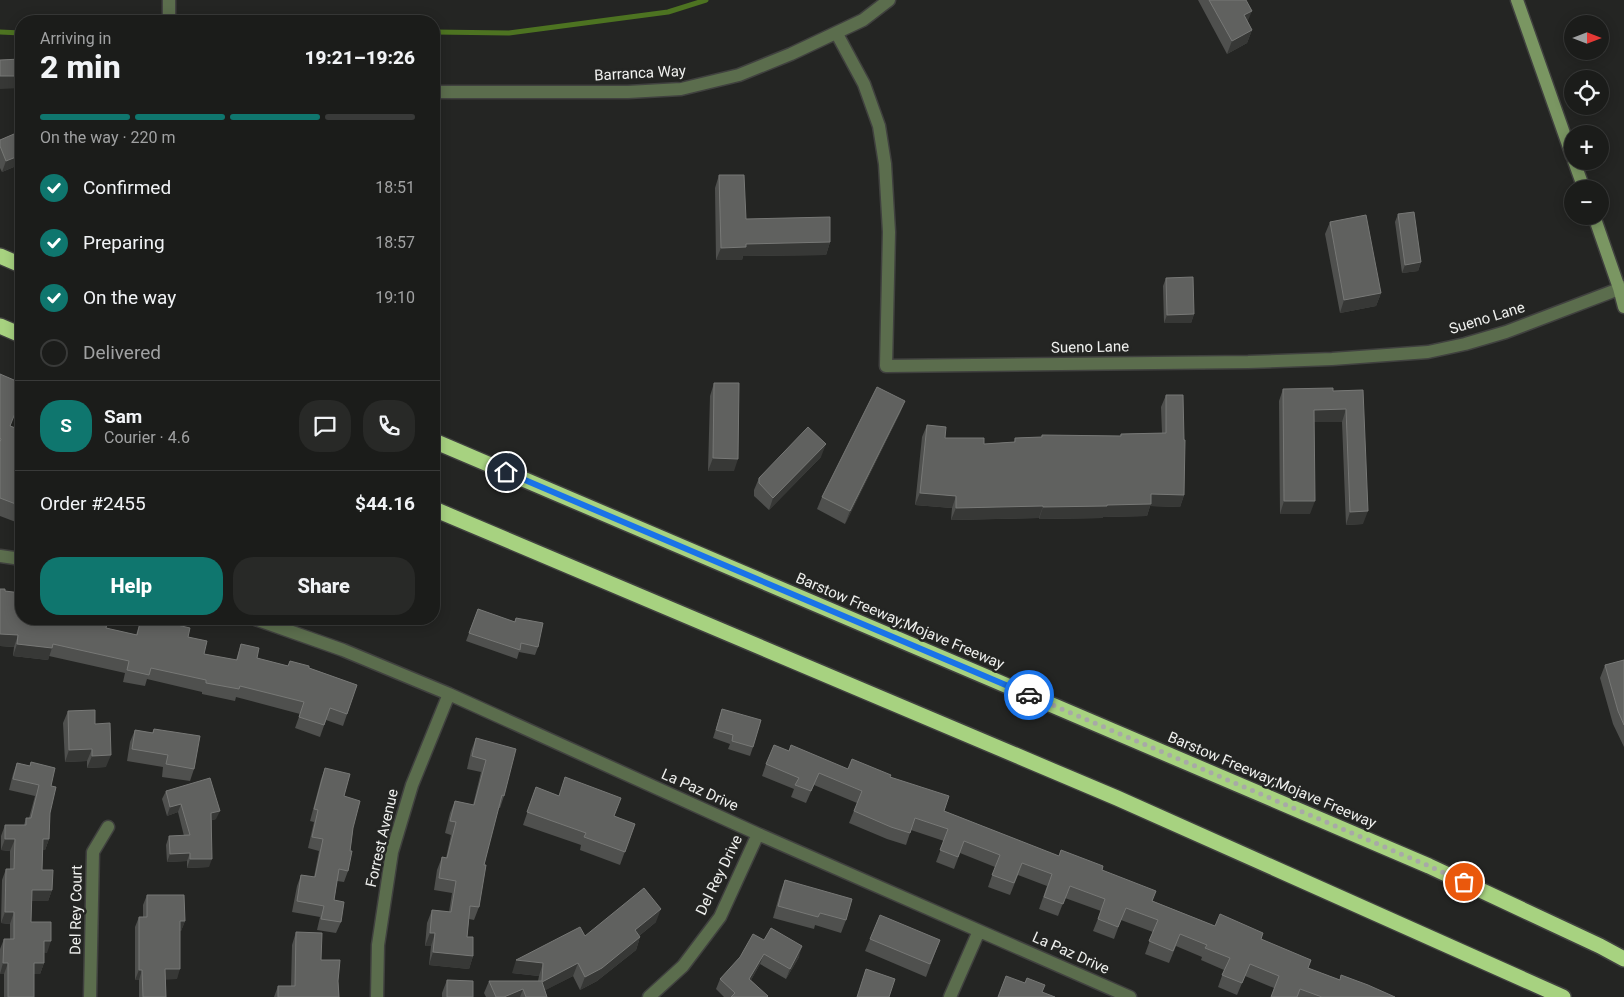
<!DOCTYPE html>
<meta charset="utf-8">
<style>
:root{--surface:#1b1c1a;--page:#282927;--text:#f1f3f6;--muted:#a0a1a2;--line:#393a39;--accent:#0f766e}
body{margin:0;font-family:Roboto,sans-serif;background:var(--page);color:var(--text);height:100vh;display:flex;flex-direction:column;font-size:19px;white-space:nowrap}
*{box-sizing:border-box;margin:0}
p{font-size:16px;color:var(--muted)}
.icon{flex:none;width:28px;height:28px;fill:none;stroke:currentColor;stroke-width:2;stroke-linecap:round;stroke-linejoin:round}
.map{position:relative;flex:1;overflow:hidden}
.sheet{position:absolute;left:15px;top:15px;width:425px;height:610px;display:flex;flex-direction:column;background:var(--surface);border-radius:20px;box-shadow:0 2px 12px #0003,0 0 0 1px var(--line)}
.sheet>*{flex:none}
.needle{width:32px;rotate:90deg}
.fabs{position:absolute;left:1564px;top:15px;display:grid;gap:10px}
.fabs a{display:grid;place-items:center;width:45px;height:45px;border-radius:50%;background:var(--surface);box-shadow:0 2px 12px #0003,0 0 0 1px var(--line);font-size:25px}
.pin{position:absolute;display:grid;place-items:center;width:42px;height:42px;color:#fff;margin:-21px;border:2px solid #fff;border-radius:50%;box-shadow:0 1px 5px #0007}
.courier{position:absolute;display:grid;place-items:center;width:50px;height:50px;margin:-25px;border:4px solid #1a73e8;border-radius:50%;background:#fff;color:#222;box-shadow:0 1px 6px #0007}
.headline em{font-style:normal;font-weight:800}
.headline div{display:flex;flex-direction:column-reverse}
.headline{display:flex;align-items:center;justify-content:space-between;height:85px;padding:0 25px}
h1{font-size:32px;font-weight:800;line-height:38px}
.bar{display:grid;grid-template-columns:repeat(4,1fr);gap:8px 5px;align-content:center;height:60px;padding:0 25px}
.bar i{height:6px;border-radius:4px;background:var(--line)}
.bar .on{background:var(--accent)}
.bar p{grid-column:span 4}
.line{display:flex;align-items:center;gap:12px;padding:0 25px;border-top:1px solid var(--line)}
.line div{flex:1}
.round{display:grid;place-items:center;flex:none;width:52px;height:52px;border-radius:20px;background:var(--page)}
ol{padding:0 25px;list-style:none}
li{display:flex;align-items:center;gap:15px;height:55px}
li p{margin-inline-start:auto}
li .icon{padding:5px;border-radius:50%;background:var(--accent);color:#fff;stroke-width:4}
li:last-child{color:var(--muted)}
li i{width:28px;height:28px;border:2px solid var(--line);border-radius:50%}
.primary-button{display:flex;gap:10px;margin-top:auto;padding:10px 25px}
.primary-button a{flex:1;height:58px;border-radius:20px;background:var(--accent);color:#fff;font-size:20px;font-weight:800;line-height:58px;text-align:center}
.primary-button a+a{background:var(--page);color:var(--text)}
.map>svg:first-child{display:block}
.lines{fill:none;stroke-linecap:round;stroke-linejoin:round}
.stream{stroke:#4d7321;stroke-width:5}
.street-casing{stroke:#40413f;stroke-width:15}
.secondary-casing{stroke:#40413f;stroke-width:15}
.highway-casing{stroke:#40413f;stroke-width:18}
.street{stroke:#5b6d4d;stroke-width:12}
.secondary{stroke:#7a9662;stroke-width:12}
.highway{stroke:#a7d280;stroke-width:15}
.wall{fill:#4f504e}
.shaded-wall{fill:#373836}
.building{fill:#60615f;stroke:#777876}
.done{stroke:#a8a9a7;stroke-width:5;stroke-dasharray:0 9}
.route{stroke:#1a73e8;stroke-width:6}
.labels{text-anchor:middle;stroke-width:5;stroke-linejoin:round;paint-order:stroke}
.street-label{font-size:15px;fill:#eff0ee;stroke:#242523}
</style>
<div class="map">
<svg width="1624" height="997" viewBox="0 0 1624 997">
<rect width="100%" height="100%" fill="#242523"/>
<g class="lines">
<path class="stream" d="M0 32 21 33
M434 32 509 33 668 12 706 0"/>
<g class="street-casing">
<path id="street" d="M169 0V21
M837 34 864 84 879 126 885 164 889 232 886 366 1248 362 1332 359 1428 352 1465 344 1506 332 1624 287
M434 92H628L681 89 739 75 791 54 863 20 889 0
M0 556 21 559
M255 619 343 650 449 694 758 834 1130 997
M90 997 93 852 108 827
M377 997 378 945 392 852 412 785 449 694
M649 997 683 966 720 917 758 834
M950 997 979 931"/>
</g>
<g class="secondary-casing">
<path id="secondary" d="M1517 0 1572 156
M1574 161 1584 189
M1594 216 1619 288 1624 307"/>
</g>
<g class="highway-casing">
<path id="highway" d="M0 256 21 265
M0 326 21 335
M434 441 1429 866 1600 946 1624 959
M434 509 1117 798 1563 997"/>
</g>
<use href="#street" class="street"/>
<use href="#secondary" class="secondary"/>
<use href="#highway" class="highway"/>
</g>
<path class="wall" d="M1198 0H1246L1248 22 1252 30 1247 43 1227 54Z
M21 131V164L2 172 0 168V140Z
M719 175 746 219 830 242 826 255 743 256 742 260H716L715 188Z
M1398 214 1421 262 1418 271 1402 273 1395 222Z
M1330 222 1381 293 1376 306 1340 313 1325 234Z
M1166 278 1194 314 1191 323H1164L1163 286Z
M0 374 11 426 21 430V524L0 516Z
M714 383 734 471H708L710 396Z
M1283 389 1333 391 1363 390V524L1346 525 1342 422H1314L1310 514H1280L1279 401Z
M1166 395 1184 495 1180 507 1150 506 1147 516 1103 517V518L1039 519V518L951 520 952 508 915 505 922 437 927 425 945 438 984 444 1014 442 1015 438 1041 437 1042 435 1120 436 1121 434 1162 433 1161 407Z
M905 401 900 413 845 524 817 509 822 497Z
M821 457 769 510 754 496V490L759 478Z
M0 589 5 591 21 619 106 628 136 635 141 619 188 637 204 654 236 660 241 644 257 658 288 666 290 661 357 685 343 726 326 720 320 737 295 728 300 714 236 697 235 701 202 694V692L147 679 145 686 123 682 125 673 49 656 48 660 13 656 14 647 0 646Z
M478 609 514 622 516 618 538 647 535 655 519 652 517 659 466 641Z
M1624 660V747L1613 724 1600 678 1605 665Z
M722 709 753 747 750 756 728 749 730 744 713 738Z
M68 711 106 767 87 768V761L65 762 63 723Z
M154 729 194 769 190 781 162 777 163 767 127 761 130 742 135 730 152 733Z
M476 738 504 796 500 808H498L484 865 479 907 474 920 469 919 467 937 473 956 469 969 429 965 431 946H425L427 923 432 910 449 912 452 893 434 890 437 870 442 857 446 858 451 835 445 833 450 813 455 801 473 805 481 772 467 769 471 751Z
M789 751 848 769 890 777 944 811 1059 856 1102 870 1153 901 1215 926 1261 939 1308 968 1340 980 1395 997H1271L1274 988 1245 976 1237 995 1218 987 1224 970 1201 960 1202 957 1176 946 1169 963 1145 954 1153 932 1121 920 1114 939 1093 931 1101 911 1065 898 1058 916 1039 909 1047 886 1018 875 1010 895 988 887 995 867 960 853 954 869 936 862 944 841 911 830 906 845 887 839 849 823 857 803 814 785 806 803 791 797 794 789 762 776 766 764Z
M31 762 51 786 49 839 45 850H43L42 870 52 890 48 901H31V922L47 953 44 952V963L40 974H34V997H4V974H0V949L4 939H10V924L1 923 2 880 6 869H10V851L1 850V836L5 825H24L26 818H29L35 796 9 790 13 774 17 763 30 766Z
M325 768 344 796 353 828 348 871 344 882 337 881 334 900 341 922 336 933 317 930 320 917 292 912 297 886 301 875 314 877 319 851 308 848 314 822 310 821 321 779Z
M536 787 635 824 620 865 580 850 581 845 523 825Z
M166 791 216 819 212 820 209 867 187 868V861L167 862 166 845 169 836H184L178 812 167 816 162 799Z
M785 880 846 920 841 933 815 925 814 929 773 918 780 893Z
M147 895 185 921 181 931H180L177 979H166V997H139V980H135V927L139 917H143V905Z
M656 922 639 936 640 937 636 950 597 981 580 990 573 976 545 990 547 997H486L484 993 489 981H538L539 976 512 973 585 936Z
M296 932 321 960 338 981 339 997H274L278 986H291L292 945Z
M870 939 940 940 926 977 865 951Z
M764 940 799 957 786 979 760 964 751 980 768 997H724L716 989 720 979Z
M447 980 473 997H442V993Z"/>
<path class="shaded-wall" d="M1252 11 1247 23 1244 15Z
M1252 30 1247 43 1227 54 1232 41Z
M0 76H21V88L0 89Z
M21 155V164L2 172 6 161Z
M830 242 826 255 743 256 742 260H716L721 248 746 244Z
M1421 262 1418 271 1402 273 1405 265Z
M1381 293 1376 306 1340 313 1344 300Z
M1194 314 1191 323H1164L1167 315Z
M905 401 900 413 845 524 850 511Z
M1346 409 1342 422H1309L1314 410Z
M826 444 821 457 769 510 773 498Z
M713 458 738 459 734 471H708Z
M920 493 956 496 952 508 915 505Z
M1151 494 1184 495 1180 507 1150 506 1147 516 1103 517V518L1039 519 1043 507 1107 505Z
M1284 501H1315L1310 514H1280Z
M1043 506 1039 518 951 520 956 508Z
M1368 511 1363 524 1346 525 1350 512Z
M0 634 18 635 14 647 0 646Z
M17 644 52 648 48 660 13 656Z
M92 749 87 761 65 762 69 750Z
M111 755 106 767 87 768 92 756Z
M181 804 178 812 167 816 170 807Z
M220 811 216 819 208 821 211 813Z
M5 839H15L10 851 1 850Z
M43 839H49L45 850H39Z
M190 853 187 861 167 862 170 854Z
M190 859H212L209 867 187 868Z
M32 890H52L48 901H28Z
M661 909 656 922 630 943 635 930Z
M5 912H14L10 924 1 923Z
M180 921H185L181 931H176Z
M430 933H435L431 946H425Z
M640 937 636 950 597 981 580 990 585 977Z
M44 941H51L47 953 40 952Z
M802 946 799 957 786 979 790 969Z
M433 952 473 956 469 969 429 965Z
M764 954 760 964 746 989 749 979Z
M516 960 543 963 539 976 512 973Z
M3 963H8L4 974H0Z
M34 963H44L40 974H30Z
M578 963 573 976 538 994 542 982Z
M165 969H180L177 979 162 980Z
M139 970H142L139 980H135Z
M523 989 520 997H504Z"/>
<path class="building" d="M1209 0H1246L1252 11 1244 15 1252 30 1232 41Z
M21 59V76H0V60Z
M21 131V155L6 161 0 146V140Z
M719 175H744L746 219 830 217V242L746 244V247L721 248Z
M1414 212 1421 262 1405 265 1398 214Z
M1366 215 1381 293 1344 300 1330 222Z
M1193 277 1194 314 1167 315 1166 278Z
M0 374 21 383V398L10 426 21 430V506L0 498V442L1 439 0 438Z
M714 383H739L738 459 713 458Z
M877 387 905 401 850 511 822 497Z
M1333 388V391L1363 390 1368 511 1350 512 1346 409 1314 410 1315 501H1284L1283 389Z
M1166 395H1183L1184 440H1185L1184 495 1151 494V504L1107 505V506L1043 507V506L956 508V496L920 493 927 425 946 427 945 438H984V444L1015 442V438L1042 437V435L1121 436V434L1166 433Z
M808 427 826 444 773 498 759 483V478Z
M0 589H5V591L21 593V619H108L106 628 137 635 141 619H152L190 628 188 637 207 641 204 654 237 660 241 644 259 648 257 658 288 666 290 661 309 666V668L357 685 347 714 330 708 324 725 299 717 304 702 240 686 239 689 206 683V680L151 668 149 675 127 670 129 661 53 644 52 648 17 644 18 635 0 634Z
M478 609 515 622 516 618 543 623 538 647 521 643 520 650 469 633Z
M1624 660V725L1618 711 1605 665Z
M722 709 761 720 753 747 732 741 733 735 716 730Z
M95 710V724L110 723 111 755 92 756V749L69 750 68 711Z
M154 729 200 736 194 769 166 764 168 755 132 749 135 730 153 733Z
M476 738 516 749 504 796 502 795 484 865H486L479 907 470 906 467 937H473V956L433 952 435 933H430L432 910 451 912 456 881 439 878 442 857 447 858 456 822 450 821 455 801 474 805 486 760 472 756Z
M774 745 789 751 791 745 848 769 852 759 891 775 890 777 949 796 944 811 1059 856 1061 850 1103 866 1102 870 1156 891 1152 901 1215 926 1220 914 1263 933 1261 939 1311 960 1308 968 1340 980 1341 975 1368 985 1395 997H1322L1300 989 1297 997H1271L1279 976 1250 964 1242 983 1222 975 1230 958 1205 948 1207 945 1180 934 1173 951 1149 941 1158 920 1126 908 1118 927 1098 919 1105 899 1070 886 1063 904 1044 897 1052 874 1022 863 1014 883 992 875 1000 855 964 841 958 857 940 850 948 829 915 818 910 833 891 827 854 811 862 791 819 773 811 791 795 785 799 778 766 764Z
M31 762 55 768 51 786 56 787 50 813 49 839H43L42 870H53L52 890H32L31 922H51V941H44V963H34V997H8V963H3L4 939H14V912H5L6 869H14L15 839H5V825H26V818H31L39 785 13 779 17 763 30 766Z
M325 768 350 774 344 796 360 801 353 828 350 851H352L348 871 339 869 334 900 344 902 341 922 321 919 324 906 297 901 301 875 315 877 323 839 312 837 318 810 314 809Z
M565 777 621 798 614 816 635 824 625 852 584 837 586 833 527 812 536 787 559 796Z
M210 778 220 811 211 813 212 859H190V853L170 854 169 836 190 835 181 804 170 807 166 791Z
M785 880 852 899 846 920 820 913 818 917 778 906Z
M644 888 661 909 635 930 640 937 602 968 585 977 578 963 542 982 547 997H526L523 989 504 997H496L489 981H542L543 963 516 960 580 927 585 936Z
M147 895H184L185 921H180V969H165L166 997H143L142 970H139V917H147Z
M880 915 940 940 930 964 870 939Z
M771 928 802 946 790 969 764 954 749 979 768 996 767 997H731L735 993 720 979 740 957 753 934 764 940Z
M296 932 322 933 321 960H340L338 981 339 997H278V986H295Z
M866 969 895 979 889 997H857Z
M1006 976 1025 983 1027 978 1045 985 1042 992 1055 997H998Z
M447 980 473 981V997H447Z"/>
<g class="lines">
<path class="done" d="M1029 695 1429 866 1464 882"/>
<path class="route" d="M506 472 1029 695"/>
</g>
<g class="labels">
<g class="street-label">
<text transform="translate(640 73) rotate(-3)" y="5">Barranca Way</text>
<text transform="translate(1487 318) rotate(-17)" y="5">Sueno Lane</text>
<text transform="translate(1090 347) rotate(-1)" y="5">Sueno Lane</text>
<text transform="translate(900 621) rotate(23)" y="5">Barstow Freeway;Mojave Freeway</text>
<text transform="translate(1272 780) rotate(23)" y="5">Barstow Freeway;Mojave Freeway</text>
<text transform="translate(700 790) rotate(24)" y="5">La Paz Drive</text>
<text transform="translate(382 838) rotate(-77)" y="5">Forrest Avenue</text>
<text transform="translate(719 875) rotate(-64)" y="5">Del Rey Drive</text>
<text transform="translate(76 910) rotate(-89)" y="5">Del Rey Court</text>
<text transform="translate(1071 953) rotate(24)" y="5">La Paz Drive</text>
</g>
</g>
</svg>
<div class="fabs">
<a><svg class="needle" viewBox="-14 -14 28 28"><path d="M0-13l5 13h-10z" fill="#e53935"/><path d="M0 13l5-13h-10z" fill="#a0a1a2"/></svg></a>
<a><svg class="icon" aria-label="locate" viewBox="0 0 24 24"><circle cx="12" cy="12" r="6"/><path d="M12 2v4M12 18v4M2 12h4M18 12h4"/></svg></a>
<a>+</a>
<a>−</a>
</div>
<div class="pin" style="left:1464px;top:882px;background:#ea580c"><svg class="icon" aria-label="bag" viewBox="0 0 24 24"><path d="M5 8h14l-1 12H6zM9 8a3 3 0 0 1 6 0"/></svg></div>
<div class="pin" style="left:506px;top:472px;background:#1f2937"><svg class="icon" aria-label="home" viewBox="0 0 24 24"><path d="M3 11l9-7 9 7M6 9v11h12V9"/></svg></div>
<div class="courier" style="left:1029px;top:695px"><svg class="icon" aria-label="car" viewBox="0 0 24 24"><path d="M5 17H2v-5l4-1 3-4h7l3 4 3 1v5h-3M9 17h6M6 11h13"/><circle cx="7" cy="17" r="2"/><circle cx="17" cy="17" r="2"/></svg></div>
<section class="sheet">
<div class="headline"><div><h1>2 min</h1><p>Arriving in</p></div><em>19:21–19:26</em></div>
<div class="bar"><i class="on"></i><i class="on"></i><i class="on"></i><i></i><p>On the way · 220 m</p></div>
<ol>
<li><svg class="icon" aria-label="check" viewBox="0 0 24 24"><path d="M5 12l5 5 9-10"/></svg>Confirmed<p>18:51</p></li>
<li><svg class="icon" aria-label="check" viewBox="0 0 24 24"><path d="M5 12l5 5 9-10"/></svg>Preparing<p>18:57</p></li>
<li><svg class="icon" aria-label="check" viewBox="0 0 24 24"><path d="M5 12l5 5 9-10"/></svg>On the way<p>19:10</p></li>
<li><i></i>Delivered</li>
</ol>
<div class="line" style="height:90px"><b class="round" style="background:var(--accent);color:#fff">S</b><div><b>Sam</b><p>Courier · 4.6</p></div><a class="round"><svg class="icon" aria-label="chat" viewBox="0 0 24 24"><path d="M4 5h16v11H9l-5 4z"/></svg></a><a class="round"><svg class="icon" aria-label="phone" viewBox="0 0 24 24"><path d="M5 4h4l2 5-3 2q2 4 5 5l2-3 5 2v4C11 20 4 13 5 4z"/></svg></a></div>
<div class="line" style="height:65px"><div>Order #2455</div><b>$44.16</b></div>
<div class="primary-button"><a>Help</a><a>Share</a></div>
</section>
</div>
